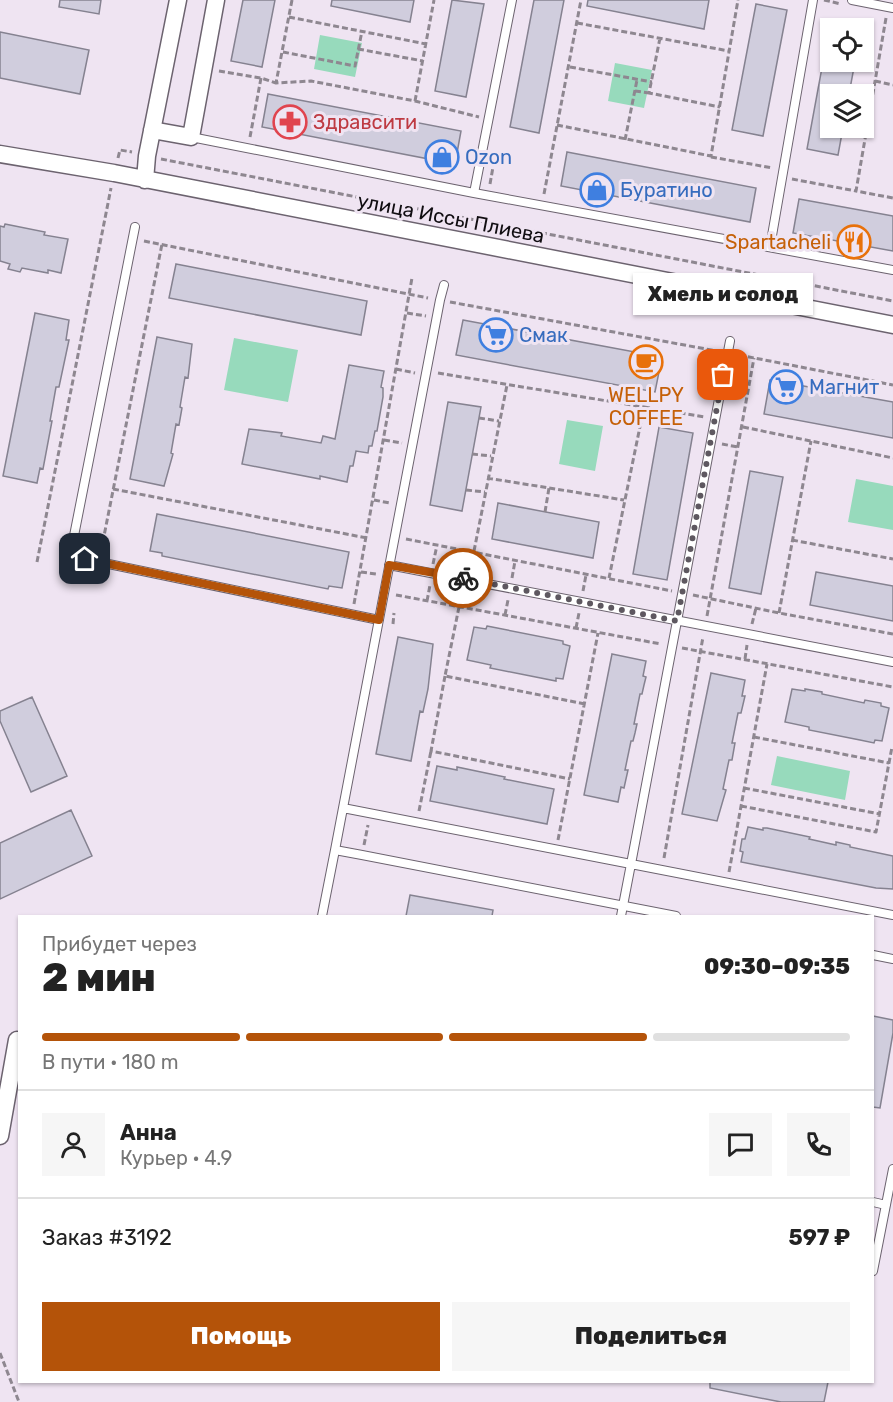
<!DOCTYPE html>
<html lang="ru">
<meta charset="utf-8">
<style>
:root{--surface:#fff;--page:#f6f6f6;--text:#222;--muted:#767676;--line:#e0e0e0;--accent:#b45309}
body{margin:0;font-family:Rubik,sans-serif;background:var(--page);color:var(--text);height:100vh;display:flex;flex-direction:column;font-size:22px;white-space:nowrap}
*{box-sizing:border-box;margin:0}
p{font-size:20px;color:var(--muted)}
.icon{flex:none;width:33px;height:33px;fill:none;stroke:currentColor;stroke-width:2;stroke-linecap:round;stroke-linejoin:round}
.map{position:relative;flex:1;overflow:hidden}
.panel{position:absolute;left:18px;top:915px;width:856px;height:468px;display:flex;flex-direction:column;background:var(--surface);border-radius:0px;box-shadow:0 2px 4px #0004}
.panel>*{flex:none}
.controls{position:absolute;left:820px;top:18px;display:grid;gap:12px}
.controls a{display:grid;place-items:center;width:54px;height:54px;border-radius:0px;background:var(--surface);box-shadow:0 2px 4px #0004;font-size:30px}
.pin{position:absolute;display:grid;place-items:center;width:51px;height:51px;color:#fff;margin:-26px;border-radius:12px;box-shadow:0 3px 9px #0006}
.courier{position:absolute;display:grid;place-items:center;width:60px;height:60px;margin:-30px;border:4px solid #b45309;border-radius:50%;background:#fff;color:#222;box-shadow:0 2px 8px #0007}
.bubble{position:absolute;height:42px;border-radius:0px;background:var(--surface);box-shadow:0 2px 4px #0004;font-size:20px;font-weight:800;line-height:42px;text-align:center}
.summary em{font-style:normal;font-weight:800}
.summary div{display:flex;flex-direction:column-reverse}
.summary{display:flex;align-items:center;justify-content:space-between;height:102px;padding:0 24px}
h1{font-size:39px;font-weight:800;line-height:45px}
.bar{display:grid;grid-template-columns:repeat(4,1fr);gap:9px 6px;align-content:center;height:72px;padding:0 24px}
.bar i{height:8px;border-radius:4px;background:var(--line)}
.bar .on{background:var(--accent)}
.bar p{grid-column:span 4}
.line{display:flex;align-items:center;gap:15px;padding:0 24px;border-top:2px solid var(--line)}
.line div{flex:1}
.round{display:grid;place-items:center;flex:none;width:63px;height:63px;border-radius:0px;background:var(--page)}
.button{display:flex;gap:12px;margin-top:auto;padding:12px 24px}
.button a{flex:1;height:69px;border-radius:0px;background:var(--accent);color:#fff;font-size:24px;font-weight:800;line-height:69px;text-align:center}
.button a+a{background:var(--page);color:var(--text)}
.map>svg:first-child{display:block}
.park{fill:#97dabc}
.building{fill:#d0cddd;stroke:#858290;stroke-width:1.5}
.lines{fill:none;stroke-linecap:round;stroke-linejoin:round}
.lane-casing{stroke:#6c636f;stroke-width:10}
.street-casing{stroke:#6c636f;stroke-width:19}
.path{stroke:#8e8790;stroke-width:3;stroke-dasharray:6 3;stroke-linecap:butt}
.lane{stroke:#fff;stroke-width:8}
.street{stroke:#fff;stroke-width:16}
.done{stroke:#5e5860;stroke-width:6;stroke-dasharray:0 10.8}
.route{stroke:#b45309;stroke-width:8}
.labels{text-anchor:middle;stroke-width:6;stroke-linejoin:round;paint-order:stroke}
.health-label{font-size:20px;fill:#be3a42;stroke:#efe4f2;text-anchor:start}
.shop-label{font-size:20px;fill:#366cbe;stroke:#efe4f2;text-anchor:start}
.street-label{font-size:20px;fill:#100d11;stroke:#efe4f2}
.food-label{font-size:20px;fill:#c56008;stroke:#efe4f2;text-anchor:end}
</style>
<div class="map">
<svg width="893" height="1402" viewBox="0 0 893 1402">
<rect width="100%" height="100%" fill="#efe4f2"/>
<path class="park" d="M320 35 362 43 355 77 314 69Z
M615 63 652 70 644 108 608 101Z
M234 338 298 350 288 402 224 390Z
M567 420 603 426 595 471 559 464Z
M856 479 893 486V530L848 522Z
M777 756 850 771 845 800 771 785Z"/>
<path class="building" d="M60 0H101L99 14 59 7Z
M243 0H275L262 67 231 61Z
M332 0H414L410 22 331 6Z
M452 0 484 4 466 97 435 91Z
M534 0H564L539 133 510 127Z
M588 0H709L704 29 587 6Z
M756 4 787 10 763 136 732 130Z
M0 32 89 50 80 94 0 78Z
M823 62H855L849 94H831V128H843L838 155 807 149Z
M268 94 461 131 455 164 262 127Z
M567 152 756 188 750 222 561 186Z
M799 199 893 216V251L793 233Z
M5 224 45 232 44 235 68 239 61 273 48 270V273L22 268 20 272 8 269 10 264 0 261V226L4 227Z
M176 264 367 301 361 335 169 298Z
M35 313 69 320 66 340H69L59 387H56L50 421H52L43 469 40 468 37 483 3 476Z
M463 320 662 357 655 392 456 355Z
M157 337 192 344 188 378 185 377 180 407 182 408 179 425 176 424 171 453 173 454 164 486 130 479Z
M349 365 384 371 381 387 383 388V397L377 431H375L372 446H369L368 453 356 451 353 466H350L347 482 320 476V479L242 464 249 429 282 433 281 436 321 443 323 436 335 439Z
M770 380 893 402V438L764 414Z
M448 402 481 407 462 511 430 505Z
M659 427 693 433 667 580 633 574Z
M750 471 783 477 761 594 729 588Z
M498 503 599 522 593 558 492 539Z
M157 514 349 552 342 588 329 586 328 589 162 556V553L150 551Z
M816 572 893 586V621L810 605Z
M487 626 563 641V644L570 646 563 679 556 678V681L490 668 491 665 467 660 474 627 486 629Z
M398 637 433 644 428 689 423 712 420 711 411 761 376 754Z
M612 654 646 661 643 676 646 677 644 685 642 694H640L634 724H637L635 733 633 741H631L625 770H628L624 788 621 787 618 802 584 795Z
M711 673 745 680 742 696H745L741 713H738L732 743H735L732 760H729L723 789 726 790 717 821 682 814Z
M792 689 805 691V689L822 692V694L864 703 865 700 881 703V706L889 708 882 741 875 740 874 743 860 740 809 730V727L785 722Z
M32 697 67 776 31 792 0 721V711Z
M437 766 457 770V767L505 777 504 779 554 789 547 824 430 801Z
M71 810 92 856 0 899V843Z
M748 827 763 830V828H767L810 837 809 839 836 845V842L850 845V847L893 856V889L876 888 741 862 743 852 740 851 742 839H745Z
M410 895 493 910 492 916H406Z
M873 1016 893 1020V1033L880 1108 873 1107Z
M710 1382H828L824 1402H781L710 1388Z"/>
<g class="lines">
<g class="lane-casing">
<path id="lane" d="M852 0 893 8
M191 137 474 193 893 270
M474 193 512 0
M135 227 70 556 379 620
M770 247 813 0
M730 341 631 864 893 915
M389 565 893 662
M343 808 440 300 444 285
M322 916 335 850
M621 916 631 864 343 808 335 850 362 855 676 916
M873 955 893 959
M873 1202 886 1205
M873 1271 893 1169"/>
</g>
<g class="street-casing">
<path id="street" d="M152 130 191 137 216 0
M0 154 114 173 893 325
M145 180 147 156 178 0
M0 1136 17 1040"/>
</g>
<path class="path" d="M292 0 276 83 311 81 415 101 479 117
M824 0 841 4
M289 17 426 44
M886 18 856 191 893 198
M577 23 729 51
M660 38 649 93 720 107
M358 49 423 61
M283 52 355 66 362 31
M570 67 652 82
M219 71 261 78 276 83
M875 81 893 85
M635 91 649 93
M415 101 434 0
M557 125 711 156 738 0
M250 137 261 78
M625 140 637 80
M711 157 773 168
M118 158 120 150 132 152
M161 159 893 301
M792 179 856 191
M490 184 493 167
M544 194 581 0
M144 241 428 298
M450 302 717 351
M407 313 426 316
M739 355 893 385
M396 369 415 373
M438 373 644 407 609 578
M644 407 705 417
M479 418 499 421
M743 427 893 458
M384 440 402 443
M722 444 738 447
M472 454 491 456
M487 478 624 500
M113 489 367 538
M466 490 485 492
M374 500 390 503
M545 512 549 488
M406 539 672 591
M792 540 893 559
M101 551 162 244
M474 551 507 385
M37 562 111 188
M433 564 437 545
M361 572 376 574
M512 578 515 561
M583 591 586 575
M396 595 661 644
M693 595 779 613 893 634
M427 601 430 585
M354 604 412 278
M459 607 445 676 585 704
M779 613 811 441
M505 615 508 600
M707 616 754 358
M393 624 394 613
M752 624 756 608
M576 628 579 613
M682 648 893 687
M745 659 747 645
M445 676 431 751 570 779
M754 737 889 763
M744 788 880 814
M741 806 876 832 892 747
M419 811 431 751
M558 840 598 633
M364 845 368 825
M664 858 703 637
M729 872 767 664
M0 1353 19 1402"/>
<use href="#lane" class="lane"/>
<use href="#street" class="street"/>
</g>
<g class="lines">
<path class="done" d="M463 578 677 621 723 375"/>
<path class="route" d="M85 559 379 620 389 565 463 578"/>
</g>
<defs>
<g id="pharmacy-ring" transform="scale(1.725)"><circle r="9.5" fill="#efe4f2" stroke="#e0444e" stroke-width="1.5"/><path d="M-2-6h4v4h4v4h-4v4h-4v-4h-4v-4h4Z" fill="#e0444e"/></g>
<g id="shop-ring" transform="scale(1.725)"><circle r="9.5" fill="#efe4f2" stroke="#3f7fe0" stroke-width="1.5"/><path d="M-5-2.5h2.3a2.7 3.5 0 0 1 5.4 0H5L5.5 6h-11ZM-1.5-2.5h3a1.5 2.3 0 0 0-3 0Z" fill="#3f7fe0"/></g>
<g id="restaurant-ring" transform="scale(1.725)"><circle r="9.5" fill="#efe4f2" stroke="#e8710a" stroke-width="1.5"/><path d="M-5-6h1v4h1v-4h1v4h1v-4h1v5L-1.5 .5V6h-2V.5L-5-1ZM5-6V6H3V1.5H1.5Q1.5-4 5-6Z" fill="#e8710a"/></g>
<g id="supermarket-ring" transform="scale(1.725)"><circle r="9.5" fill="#efe4f2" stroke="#3f7fe0" stroke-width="1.5"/><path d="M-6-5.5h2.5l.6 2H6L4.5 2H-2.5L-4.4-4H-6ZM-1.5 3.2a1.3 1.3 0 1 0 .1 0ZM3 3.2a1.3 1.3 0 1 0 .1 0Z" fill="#3f7fe0"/></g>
<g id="cafe-ring" transform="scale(1.725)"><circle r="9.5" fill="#efe4f2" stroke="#e8710a" stroke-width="1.5"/><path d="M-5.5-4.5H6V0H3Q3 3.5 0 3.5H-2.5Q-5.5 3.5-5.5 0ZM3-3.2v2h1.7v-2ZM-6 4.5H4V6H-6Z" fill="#e8710a"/></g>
</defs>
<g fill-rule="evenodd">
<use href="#pharmacy-ring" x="290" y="122"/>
<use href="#shop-ring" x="442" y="157"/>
<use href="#shop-ring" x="597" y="190"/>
<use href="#restaurant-ring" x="854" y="242"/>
<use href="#supermarket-ring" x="496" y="335"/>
<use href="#cafe-ring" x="646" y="362"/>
<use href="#supermarket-ring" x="786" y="387"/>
</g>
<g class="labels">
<g class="health-label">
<text x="313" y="129">Здравсити</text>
</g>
<g class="shop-label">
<text x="465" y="164">Ozon</text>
<text x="620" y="197">Буратино</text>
<text x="519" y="342">Смак</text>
<text x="809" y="394">Магнит</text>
</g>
<g class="street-label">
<text transform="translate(451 218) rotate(11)" y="7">улица Иссы Плиева</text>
</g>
<g class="food-label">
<text x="831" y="249">Spartacheli</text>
<text x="646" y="402" text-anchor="middle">WELLPY<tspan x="646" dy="23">COFFEE</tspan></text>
</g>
</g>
</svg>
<div class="controls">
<a><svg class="icon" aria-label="locate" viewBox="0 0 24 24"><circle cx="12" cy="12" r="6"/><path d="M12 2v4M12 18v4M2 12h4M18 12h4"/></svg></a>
<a><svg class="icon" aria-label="layers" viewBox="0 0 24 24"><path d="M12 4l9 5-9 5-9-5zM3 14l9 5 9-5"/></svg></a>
</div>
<div class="pin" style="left:723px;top:375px;background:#ea580c"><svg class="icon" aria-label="bag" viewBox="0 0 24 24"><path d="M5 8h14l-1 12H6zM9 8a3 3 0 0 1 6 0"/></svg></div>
<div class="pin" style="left:85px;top:559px;background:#1f2937"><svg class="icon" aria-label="home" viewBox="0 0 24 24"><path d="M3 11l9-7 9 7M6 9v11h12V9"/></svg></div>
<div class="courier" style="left:463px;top:578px"><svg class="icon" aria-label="bike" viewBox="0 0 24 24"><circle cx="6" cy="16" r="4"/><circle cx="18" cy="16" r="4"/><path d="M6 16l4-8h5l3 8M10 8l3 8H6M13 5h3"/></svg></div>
<div class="bubble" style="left:633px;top:273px;width:180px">Хмель и солод</div>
<section class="panel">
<div class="summary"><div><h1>2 мин</h1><p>Прибудет через</p></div><em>09:30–09:35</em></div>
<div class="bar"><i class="on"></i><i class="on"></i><i class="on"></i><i></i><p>В пути · 180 m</p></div>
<div class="line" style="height:108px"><a class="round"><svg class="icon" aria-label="person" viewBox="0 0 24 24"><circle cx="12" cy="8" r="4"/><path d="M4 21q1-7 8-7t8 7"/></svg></a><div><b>Анна</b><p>Курьер · 4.9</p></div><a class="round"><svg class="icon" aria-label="chat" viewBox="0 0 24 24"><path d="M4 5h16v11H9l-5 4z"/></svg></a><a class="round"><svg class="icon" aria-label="phone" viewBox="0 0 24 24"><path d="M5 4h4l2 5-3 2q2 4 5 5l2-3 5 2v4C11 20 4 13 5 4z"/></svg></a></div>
<div class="line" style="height:78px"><div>Заказ #3192</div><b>597 ₽</b></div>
<div class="button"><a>Помощь</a><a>Поделиться</a></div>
</section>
</div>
